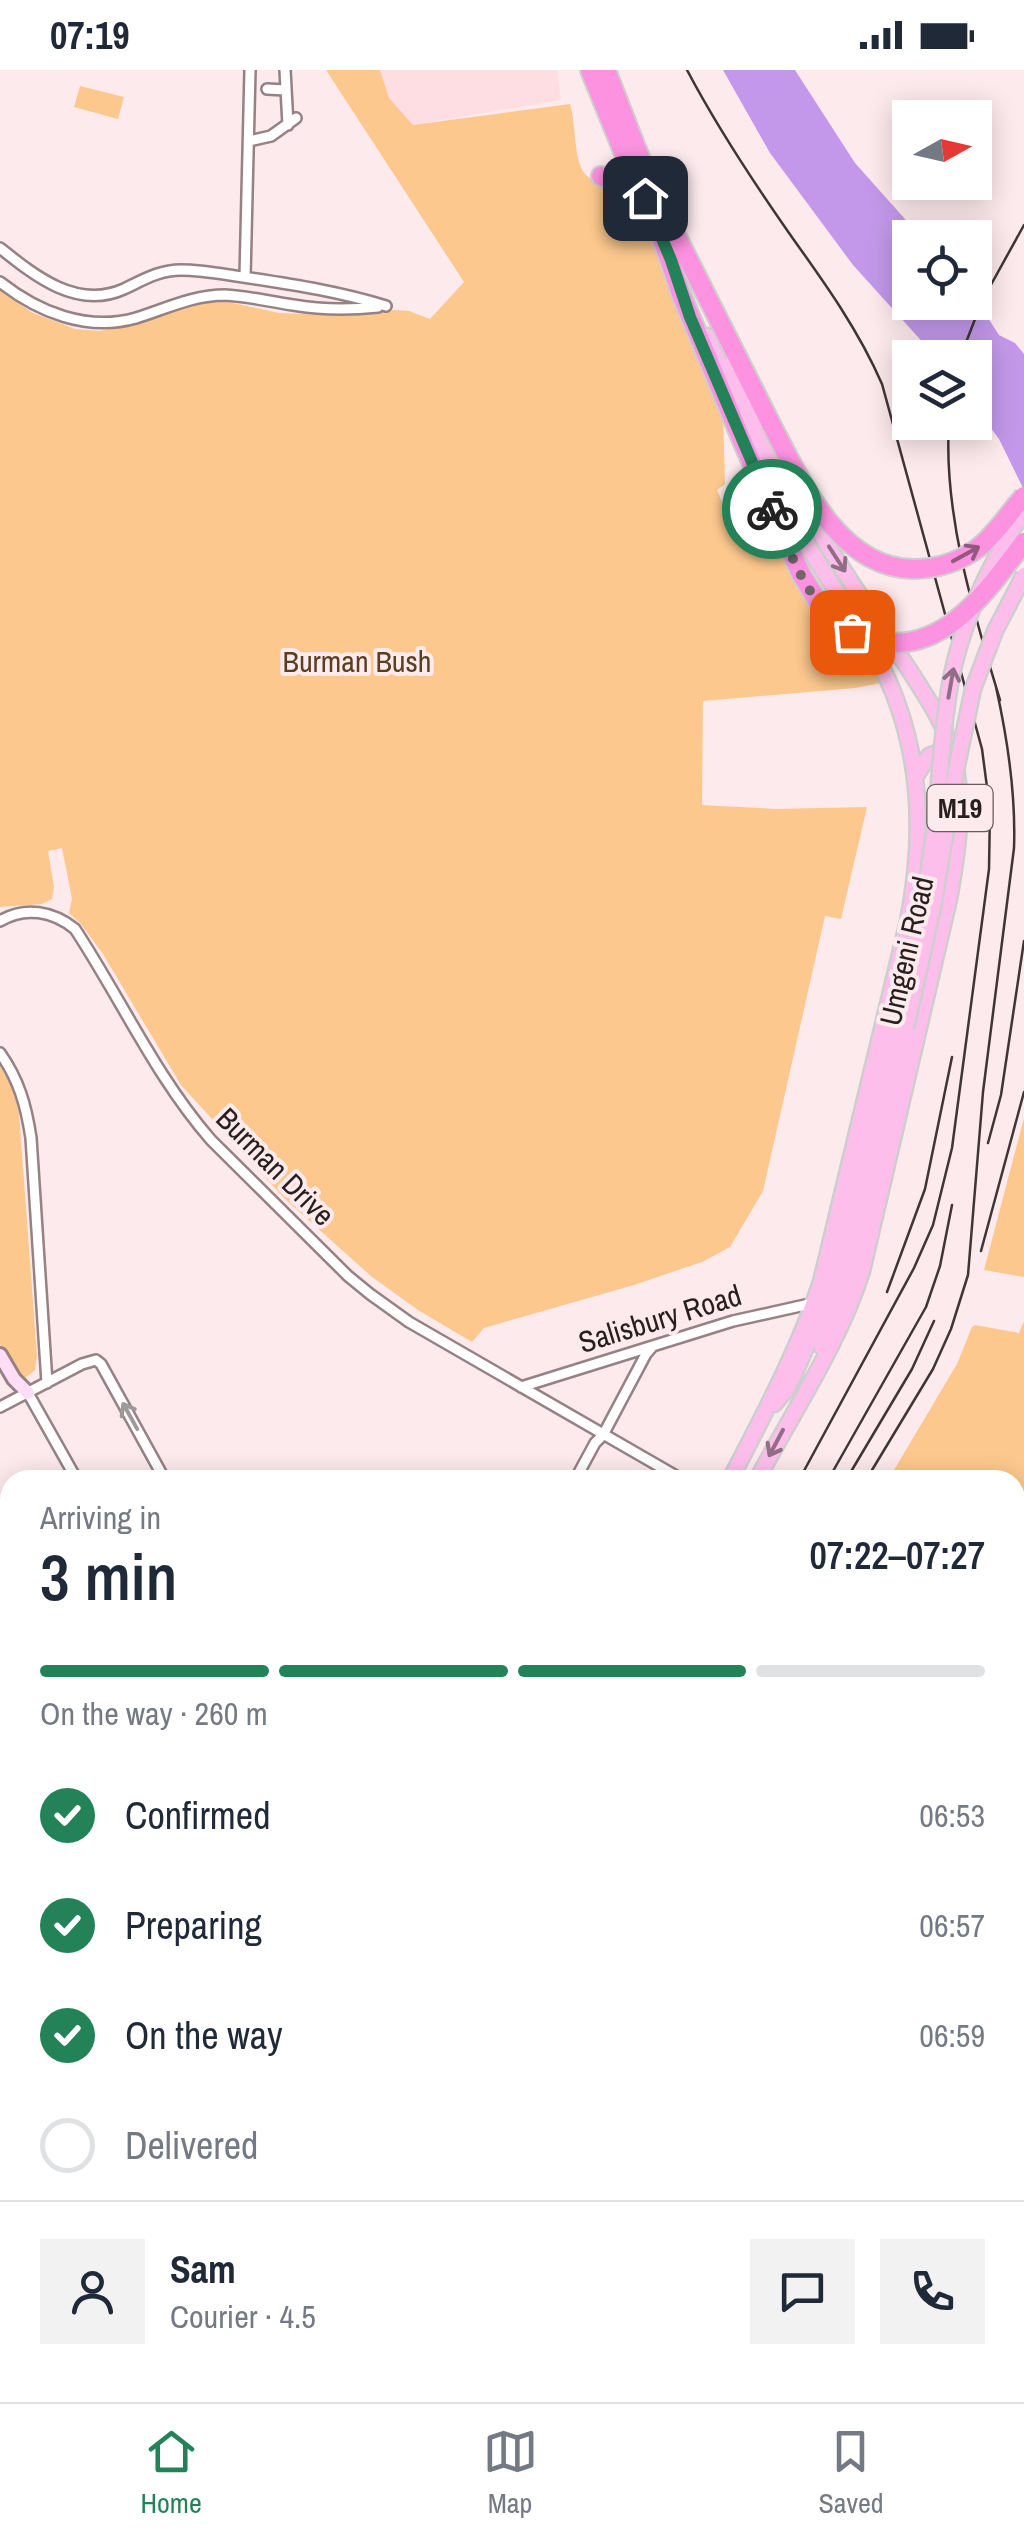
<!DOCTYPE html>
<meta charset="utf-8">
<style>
:root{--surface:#fff;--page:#f2f2f3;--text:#1f2937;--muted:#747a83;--line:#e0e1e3;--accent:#248259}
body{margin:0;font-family:"Archivo Narrow",sans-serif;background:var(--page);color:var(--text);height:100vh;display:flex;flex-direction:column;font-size:38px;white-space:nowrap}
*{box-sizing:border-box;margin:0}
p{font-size:32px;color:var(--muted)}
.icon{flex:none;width:55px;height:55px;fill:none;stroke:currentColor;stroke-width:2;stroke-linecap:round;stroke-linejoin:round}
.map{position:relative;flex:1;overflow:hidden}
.panel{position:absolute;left:0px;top:1400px;width:1025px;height:932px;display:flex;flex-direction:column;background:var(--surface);border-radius:30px 30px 0 0;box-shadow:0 5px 25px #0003}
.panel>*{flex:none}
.needle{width:65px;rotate:82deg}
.fabs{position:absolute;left:892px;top:30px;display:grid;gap:20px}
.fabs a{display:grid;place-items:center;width:100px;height:100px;border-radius:0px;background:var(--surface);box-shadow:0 5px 25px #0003;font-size:50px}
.pin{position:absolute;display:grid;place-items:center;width:85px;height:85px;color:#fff;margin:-42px;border-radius:20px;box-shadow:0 5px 15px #0006}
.courier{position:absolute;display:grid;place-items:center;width:100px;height:100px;margin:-50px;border:8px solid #248259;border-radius:50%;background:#fff;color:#222;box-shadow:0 2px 12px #0007}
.head em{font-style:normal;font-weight:600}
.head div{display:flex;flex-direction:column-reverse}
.head{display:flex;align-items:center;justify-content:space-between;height:170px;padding:0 40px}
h1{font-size:65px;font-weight:600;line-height:75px}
.bar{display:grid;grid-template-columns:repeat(4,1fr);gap:15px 10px;align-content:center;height:120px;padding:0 40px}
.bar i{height:12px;border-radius:8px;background:var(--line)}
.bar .selected{background:var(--accent)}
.bar p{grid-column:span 4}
.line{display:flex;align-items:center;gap:25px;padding:0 40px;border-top:2px solid var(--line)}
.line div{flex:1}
.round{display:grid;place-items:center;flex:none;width:105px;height:105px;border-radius:0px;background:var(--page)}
ol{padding:0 40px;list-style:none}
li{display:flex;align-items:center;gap:30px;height:110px}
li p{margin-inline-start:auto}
li .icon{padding:10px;border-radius:50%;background:var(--accent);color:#fff;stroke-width:4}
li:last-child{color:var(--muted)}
li i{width:55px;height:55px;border:5px solid var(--line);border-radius:50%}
.status{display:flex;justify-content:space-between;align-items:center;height:70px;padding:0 50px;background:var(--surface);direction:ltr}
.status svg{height:28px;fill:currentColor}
.tabs{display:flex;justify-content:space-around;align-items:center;height:140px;border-top:2px solid var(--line);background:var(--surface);font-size:28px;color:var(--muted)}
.tabs a{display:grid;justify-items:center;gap:5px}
.tabs .selected{color:var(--accent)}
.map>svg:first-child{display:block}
.built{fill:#ffdee3}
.green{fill:#fcc88e}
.water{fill:#c398ea}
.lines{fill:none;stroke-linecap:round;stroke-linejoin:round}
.street-casing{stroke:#968184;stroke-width:14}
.secondary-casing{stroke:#968184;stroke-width:18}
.primary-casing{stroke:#cfcece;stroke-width:19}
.highway-casing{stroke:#cfcece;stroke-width:22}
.street{stroke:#fff;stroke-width:9}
.secondary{stroke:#fedef6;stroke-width:12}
.primary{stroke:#febeec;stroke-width:14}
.highway{stroke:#fd92e0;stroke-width:18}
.rail{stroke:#3f3536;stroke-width:2.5}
.primary-bridge-casing{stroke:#cfcece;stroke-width:19;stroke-linecap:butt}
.highway-bridge-casing{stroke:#cfcece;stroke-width:22;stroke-linecap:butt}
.primary-bridge{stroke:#febeec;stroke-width:14}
.highway-bridge{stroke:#fd92e0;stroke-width:18}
.oneway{stroke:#925880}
.oneway2{stroke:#926e86}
.oneway3{stroke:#9e9a9a}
.done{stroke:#726567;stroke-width:10;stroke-dasharray:0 18}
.route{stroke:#248259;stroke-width:12}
.labels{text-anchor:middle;stroke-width:8;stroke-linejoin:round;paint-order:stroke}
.shield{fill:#fdeaed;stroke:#675b5d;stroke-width:2.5}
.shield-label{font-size:28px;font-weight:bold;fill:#271e1f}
.park-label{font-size:30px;fill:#5a3e1d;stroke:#fdeaed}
.street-label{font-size:30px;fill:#271e1f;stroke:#fdeaed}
</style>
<div class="status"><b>07:19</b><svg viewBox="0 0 49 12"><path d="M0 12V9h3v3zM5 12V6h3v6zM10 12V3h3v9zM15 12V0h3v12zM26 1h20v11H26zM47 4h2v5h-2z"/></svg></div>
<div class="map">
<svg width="1024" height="2332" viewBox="0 0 1024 2332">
<rect width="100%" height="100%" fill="#fdeaed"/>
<path class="built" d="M380 0H557L561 30 413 55 389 29Z"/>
<path class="green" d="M326 0H380L389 28 413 55 570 34C580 67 567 134 623 100L723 343 725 414 717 420 739 473 773 464 813 544 836 566 861 578 881 613 855 618 703 631 702 735 776 739 867 737 841 849 825 846 763 1121 730 1177 702 1192 634 1215 484 1258 472 1272 418 1240 372 1207 285 1129 181 1015 103 884 81 854 69 843 72 829 62 778 48 781 54 817 52 829 42 834 0 837V219L31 242 75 259 101 261 195 234 219 230 279 243 332 245 380 239 409 241 430 249 464 212Z
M80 16 124 27 118 49 74 37Z
M0 996 16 1024 19 1043 37 1286 35 1300 23 1310 15 1307 0 1274Z
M1024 1048V1207L984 1200Z
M1024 1251V2332H208L204 2323 1015 2322V1410H888L957 1294 972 1257 975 1255 1019 1263Z
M10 2253V2322L160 2323 164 2332H0V2258Z"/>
<path class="water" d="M723 0H795L855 93 921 167 910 168V232H975V228L999 265 1015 273 1024 284V420L999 369 975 337V288L936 287 853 195 770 83Z"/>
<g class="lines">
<g class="street-casing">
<path id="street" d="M285 0 288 55
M267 19 285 20
M249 71 271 66 296 48
M0 178C35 206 77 240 124 219 143 210 159 200 181 200 204 200 227 205 250 208 296 215 341 222 386 236
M245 207 250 0
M0 212C38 242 87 262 136 248 165 239 193 225 225 225 248 226 271 232 293 235 322 240 350 240 378 237
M0 851C25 836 53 841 75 859 121 929 156 1007 211 1070L348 1206 370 1224 409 1252 683 1410
M0 983C19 1010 26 1035 31 1068L47 1313
M521 1317 733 1251 814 1233
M28 1323 77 1410
M0 1337 82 1294 96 1290 101 1294 165 1410
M575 1410 595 1373 603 1365 646 1284 652 1277
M0 1533 10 1553
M0 1665 10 1659
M0 2252 10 2247"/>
</g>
<g class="secondary-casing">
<path id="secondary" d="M0 1285 14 1309 28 1323
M0 1869 10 1897
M174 2322 177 2332
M191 2322 195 2332"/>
</g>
<g class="primary-casing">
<path id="primary" d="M707 266C735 326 759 389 791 447 817 494 848 537 875 584 921 667 926 760 908 851L821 1212C798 1281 763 1346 730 1410
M732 294C765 372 806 444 853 515 871 542 889 570 908 598 924 623 942 649 951 678 966 728 958 779 949 829L862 1201C838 1276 793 1341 757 1410
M915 707 929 686 950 678
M822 1277 845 1218 906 958
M774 1334 786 1320 793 1307 830 1223 849 1154 897 951
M0 1993 10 1992
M0 2010 10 2009"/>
</g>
<g class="highway-casing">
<path id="highway" d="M590 0 627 91 657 154 681 224 743 373 801 504 820 535
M606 0 641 90 662 137 770 352
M601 106 620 113 644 127"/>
</g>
<use href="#street" class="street"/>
<use href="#secondary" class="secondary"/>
<use href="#primary" class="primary"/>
<use href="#highway" class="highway"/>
<path class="rail" d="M687 0C717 57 752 110 789 163 824 212 858 259 882 314L982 679 990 740 989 799 952 1078 933 1155 914 1198 799 1410
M960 288 982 231 1024 155
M949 352C943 444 974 544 1000 630
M988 1073 1001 1025 1024 871
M981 1181 1024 1022
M887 1222 925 1119 952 987
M828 1410 926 1237 940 1196 952 1135
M846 1410 912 1299 934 1251
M866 1410 933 1299 951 1259 968 1205 983 1022 1014 778C1016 723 1008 671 996 617
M0 2160 10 2154
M0 2184 10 2180"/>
<g class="primary-bridge-casing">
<path id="primary-bridge" d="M897 951C909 895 923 841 931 785 940 727 940 667 951 609 963 548 990 493 1024 441
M906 958 933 837 956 700 973 619 995 561 1024 505"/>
</g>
<g class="highway-bridge-casing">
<path id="highway-bridge" d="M770 352C800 409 838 498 913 499 936 499 959 492 978 478 996 464 1009 443 1024 426
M820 535C836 554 853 566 878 571 945 585 989 518 1024 472"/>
</g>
<use href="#primary-bridge" class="primary-bridge"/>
<use href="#highway-bridge" class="highway-bridge"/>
</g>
<defs><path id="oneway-shaft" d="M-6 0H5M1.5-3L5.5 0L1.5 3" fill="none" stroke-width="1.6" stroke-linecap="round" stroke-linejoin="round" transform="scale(2.5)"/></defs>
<use class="oneway" href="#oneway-shaft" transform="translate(966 484) rotate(-29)"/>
<g class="oneway2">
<use href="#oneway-shaft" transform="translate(837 489) rotate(57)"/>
<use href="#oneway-shaft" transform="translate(951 613) rotate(-80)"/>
<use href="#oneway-shaft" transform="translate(776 1373) rotate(118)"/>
</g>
<use class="oneway3" href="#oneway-shaft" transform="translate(130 1346) rotate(-119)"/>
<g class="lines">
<path class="done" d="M772 439C791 483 807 537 852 562"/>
<path class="route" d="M645 128 671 190 690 247 772 439"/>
</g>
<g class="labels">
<rect class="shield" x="927.5" y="715" width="65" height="46" rx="8"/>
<g class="shield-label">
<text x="960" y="748">M19</text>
</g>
<g class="park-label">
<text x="357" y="602">Burman Bush</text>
</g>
<g class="street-label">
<text transform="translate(907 881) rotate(-77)" y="10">Umgeni Road</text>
<text transform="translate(275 1097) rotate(45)" y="10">Burman Drive</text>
<text transform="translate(660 1249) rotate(-17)" y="10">Salisbury Road</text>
</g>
</g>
</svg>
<div class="fabs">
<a><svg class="needle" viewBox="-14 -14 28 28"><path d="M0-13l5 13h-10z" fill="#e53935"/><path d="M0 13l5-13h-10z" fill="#747a83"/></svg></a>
<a><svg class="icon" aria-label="locate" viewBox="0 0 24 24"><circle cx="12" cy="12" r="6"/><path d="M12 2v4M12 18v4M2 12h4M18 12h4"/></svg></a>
<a><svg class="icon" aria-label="layers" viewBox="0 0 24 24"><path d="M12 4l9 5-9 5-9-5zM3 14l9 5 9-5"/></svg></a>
</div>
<div class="pin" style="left:852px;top:562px;background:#ea580c"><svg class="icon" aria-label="bag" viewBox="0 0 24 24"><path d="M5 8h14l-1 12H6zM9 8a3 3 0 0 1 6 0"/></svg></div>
<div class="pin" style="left:645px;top:128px;background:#1f2937"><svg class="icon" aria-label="home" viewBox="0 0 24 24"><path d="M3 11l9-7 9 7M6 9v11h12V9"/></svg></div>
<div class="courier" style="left:772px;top:439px"><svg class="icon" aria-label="bike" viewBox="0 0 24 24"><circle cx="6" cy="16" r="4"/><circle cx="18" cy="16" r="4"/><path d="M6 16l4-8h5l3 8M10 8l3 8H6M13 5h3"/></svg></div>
<section class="panel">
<div class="head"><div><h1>3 min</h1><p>Arriving in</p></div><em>07:22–07:27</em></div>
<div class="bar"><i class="selected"></i><i class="selected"></i><i class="selected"></i><i></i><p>On the way · 260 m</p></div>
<ol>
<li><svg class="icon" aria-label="check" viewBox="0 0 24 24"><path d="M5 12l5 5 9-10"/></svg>Confirmed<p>06:53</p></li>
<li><svg class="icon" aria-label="check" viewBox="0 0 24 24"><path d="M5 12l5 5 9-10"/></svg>Preparing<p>06:57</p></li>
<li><svg class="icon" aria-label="check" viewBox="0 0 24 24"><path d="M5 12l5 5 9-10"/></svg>On the way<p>06:59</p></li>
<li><i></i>Delivered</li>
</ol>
<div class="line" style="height:180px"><a class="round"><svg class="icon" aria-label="person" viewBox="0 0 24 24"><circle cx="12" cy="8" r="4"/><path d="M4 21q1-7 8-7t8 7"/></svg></a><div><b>Sam</b><p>Courier · 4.5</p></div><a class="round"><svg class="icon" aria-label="chat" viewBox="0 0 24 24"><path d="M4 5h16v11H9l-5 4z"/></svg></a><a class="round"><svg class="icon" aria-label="phone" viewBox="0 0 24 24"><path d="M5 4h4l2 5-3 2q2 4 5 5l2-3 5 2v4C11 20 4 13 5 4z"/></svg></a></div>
</section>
</div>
<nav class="tabs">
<a class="selected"><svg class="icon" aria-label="home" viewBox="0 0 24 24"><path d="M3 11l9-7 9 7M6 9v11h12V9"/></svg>Home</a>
<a><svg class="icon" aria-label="map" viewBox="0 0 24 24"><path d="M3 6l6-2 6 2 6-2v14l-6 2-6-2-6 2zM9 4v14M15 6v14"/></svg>Map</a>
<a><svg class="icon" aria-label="saved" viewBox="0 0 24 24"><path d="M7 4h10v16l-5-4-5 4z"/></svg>Saved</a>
</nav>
